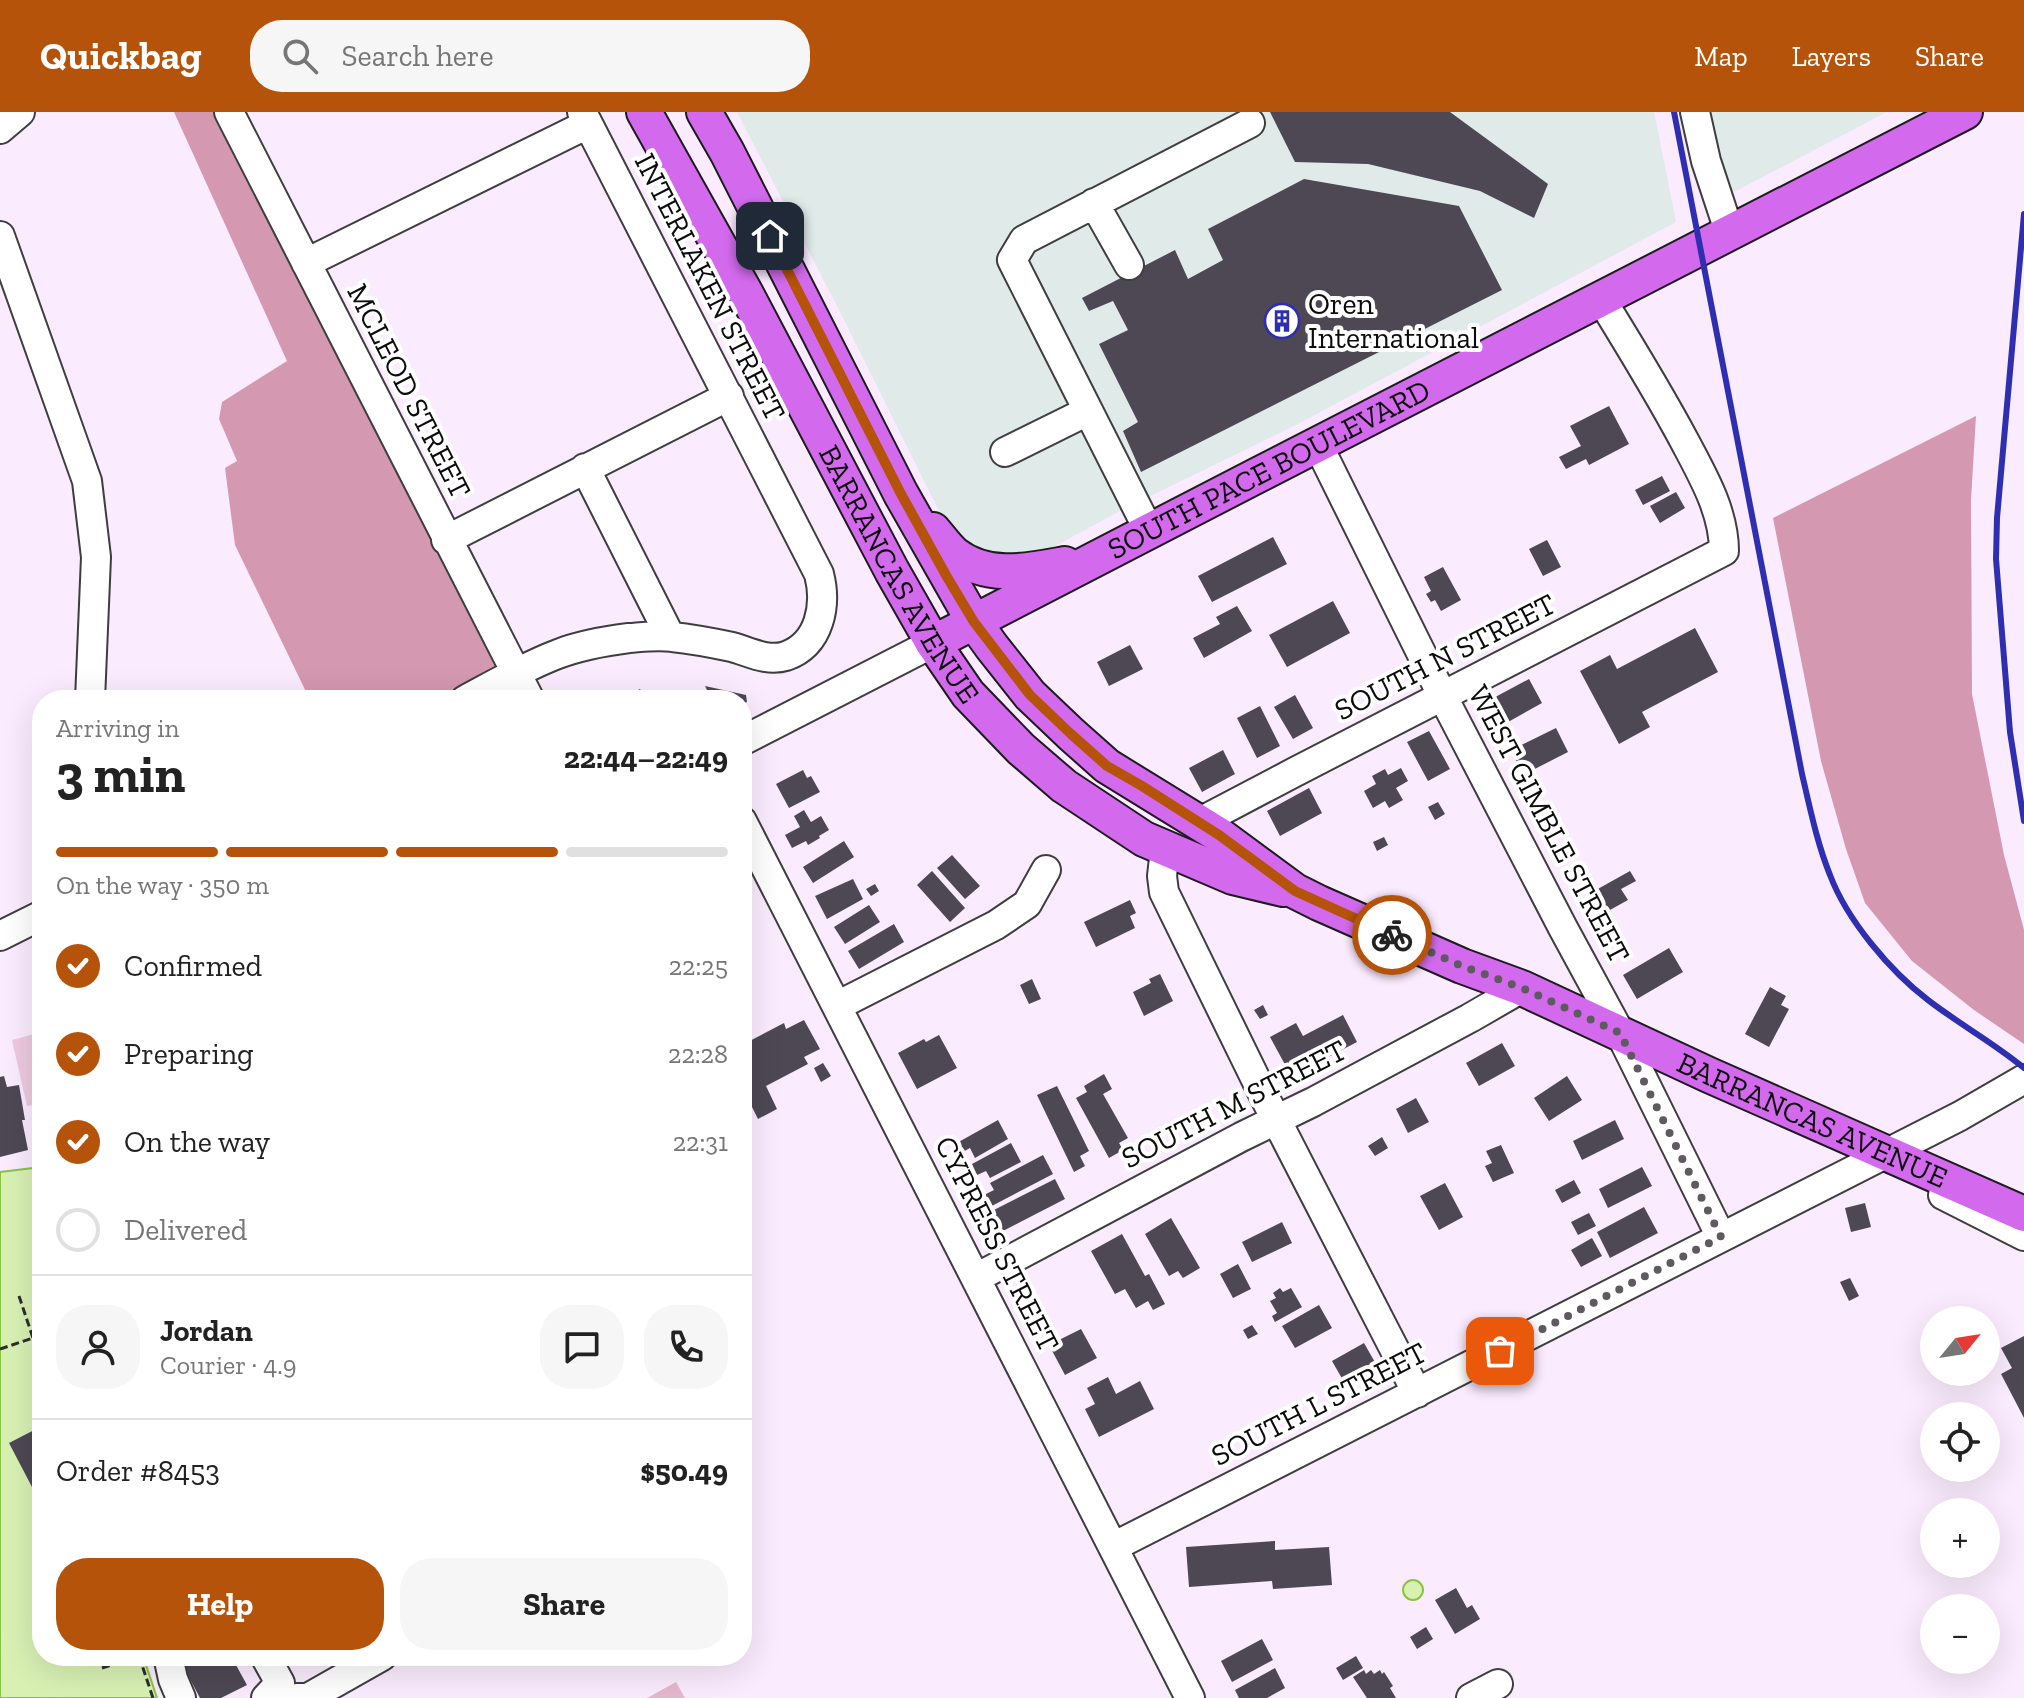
<!DOCTYPE html>
<meta charset="utf-8">
<style>
:root{--surface:#fff;--page:#f6f6f6;--text:#222;--muted:#767676;--line:#e0e0e0;--accent:#b45309}
body{margin:0;font-family:"Zilla Slab",serif;background:var(--page);color:var(--text);height:100vh;display:flex;flex-direction:column;font-size:30px;white-space:nowrap}
*{box-sizing:border-box;margin:0}
p{font-size:26px;color:var(--muted)}
.icon{flex:none;width:44px;height:44px;fill:none;stroke:currentColor;stroke-width:2;stroke-linecap:round;stroke-linejoin:round}
.map{position:relative;flex:1;overflow:hidden}
.sheet{position:absolute;left:32px;top:578px;width:720px;height:976px;display:flex;flex-direction:column;background:var(--surface);border-radius:32px;box-shadow:0 8px 32px #0002}
.sheet>*{flex:none}
.needle{width:52px;rotate:60deg}
.tools{position:absolute;left:1920px;top:1194px;display:grid;gap:16px}
.tools a{display:grid;place-items:center;width:80px;height:80px;border-radius:50%;background:var(--surface);box-shadow:0 8px 32px #0002;font-size:40px}
.pin{position:absolute;display:grid;place-items:center;width:68px;height:68px;color:#fff;margin:-34px;border-radius:16px;box-shadow:0 4px 12px #0006}
.courier{position:absolute;display:grid;place-items:center;width:80px;height:80px;margin:-40px;border:6px solid #b45309;border-radius:50%;background:#fff;color:#222;box-shadow:0 2px 10px #0007}
.summary em{font-style:normal;font-weight:700}
.summary div{display:flex;flex-direction:column-reverse}
.summary{display:flex;align-items:center;justify-content:space-between;height:136px;padding:0 24px}
h1{font-size:52px;font-weight:700;line-height:60px}
.bar{display:grid;grid-template-columns:repeat(4,1fr);gap:12px 8px;align-content:center;height:96px;padding:0 24px}
.bar i{height:10px;border-radius:6px;background:var(--line)}
.bar .on{background:var(--accent)}
.bar p{grid-column:span 4}
.line{display:flex;align-items:center;gap:20px;padding:0 24px;border-top:2px solid var(--line)}
.line div{flex:1}
.round{display:grid;place-items:center;flex:none;width:84px;height:84px;border-radius:32px;background:var(--page)}
ol{padding:0 24px;list-style:none}
li{display:flex;align-items:center;gap:24px;height:88px}
li p{margin-inline-start:auto}
li .icon{padding:8px;border-radius:50%;background:var(--accent);color:#fff;stroke-width:4}
li:last-child{color:var(--muted)}
li i{width:44px;height:44px;border:4px solid var(--line);border-radius:50%}
.action{display:flex;gap:16px;margin-top:auto;padding:16px 24px}
.action a{flex:1;height:92px;border-radius:32px;background:var(--accent);color:#fff;font-size:32px;font-weight:700;line-height:92px;text-align:center}
.action a+a{background:var(--page);color:var(--text)}
header{display:flex;align-items:center;gap:48px;box-sizing:border-box;height:112px;padding:0 40px;background:var(--accent);color:#fff}
header strong{font-size:38px}
nav{display:flex;gap:44px;margin-inline-start:auto;font-size:28px}
.search{width:560px;height:72px;background:var(--page);display:flex;align-items:center;gap:20px;box-sizing:border-box;padding:0 28px;border-radius:32px;color:var(--muted);font-size:30px}
.map>svg:first-child{display:block}
.industrial{fill:#e0eae9}
.green{fill:#e5b8cd}
.forest{fill:#d498b1}
.pitch{fill:#edc9df}
.water{fill:#d8f1b3;stroke:#8ac340;stroke-width:2}
.building{fill:#4d4853}
.lines{fill:none;stroke-linecap:round;stroke-linejoin:round}
.minor-casing{stroke:#3e3e3e;stroke-width:32}
.major-casing{stroke:#1c1c1c;stroke-width:38}
.path{stroke:#2d2d2d;stroke-width:3;stroke-dasharray:8 4;stroke-linecap:butt}
.minor{stroke:#fff;stroke-width:28}
.major{stroke:#d36aee;stroke-width:34}
.rail{stroke:#2e2fb0;stroke-width:6}
.done{stroke:#5f5960;stroke-width:8;stroke-dasharray:0 14.4}
.route{stroke:#b45309;stroke-width:10}
.labels{text-anchor:middle;stroke-width:8;stroke-linejoin:round;paint-order:stroke}
.street-label{font-size:30px;fill:#0b0b0b;stroke:#fff}
.poi-label{font-size:30px;fill:#0b0b0b;stroke:#fff;text-anchor:start}
</style>
<header>
<strong>Quickbag</strong>
<div class="search"><svg class="icon" aria-label="search" viewBox="0 0 24 24"><circle cx="10" cy="10" r="6"/><path d="M15 15l6 6"/></svg>Search here</div>
<nav><a>Map</a><a>Layers</a><a>Share</a></nav>
</header>
<div class="map">
<svg width="2024" height="1586" viewBox="0 0 2024 1586">
<rect width="100%" height="100%" fill="#fbebfe"/>
<path class="industrial" d="M737 0H1654L1676 110 1296 313 1122 398 1046 439 1016 447 984 442 948 417 837 194Z
M1692 0H1887L1711 92Z"/>
<path class="green" d="M676 1570 685 1586H647Z"/>
<path class="forest" d="M174 0H217L502 558 445 588H310L235 433 225 356 237 349 219 307 222 290 287 249Z
M1976 304 1971 388 1972 582 2004 743 2024 818V932L1974 898 1912 849 1865 791 1846 737 1821 649 1773 406Z"/>
<path class="pitch" d="M42 920V991L27 994 12 928Z"/>
<path class="water" d="M42 1055V1544H143L157 1586H0V1060Z
M1403 1478a10 10 0 1 1 20 0a10 10 0 1 1-20 0Z"/>
<path class="building" d="M1270 0H1450L1548 72 1534 106 1480 79 1368 52 1295 50Z
M1304 67 1459 94 1502 178 1141 360 1123 319 1138 310 1099 232 1128 218 1113 189 1089 199 1082 186 1175 138 1188 167 1223 148 1208 117Z
M1609 294 1629 332 1589 353 1586 347 1566 357 1559 345 1581 334 1570 314Z
M1662 364 1670 379 1643 393 1635 378Z
M1676 380 1685 396 1660 411 1650 394Z
M1273 425 1287 452 1212 490 1198 464Z
M1547 428 1561 455 1543 464 1529 437Z
M1443 455 1461 488 1441 499 1435 488 1431 490 1426 482 1431 479 1424 465Z
M1333 489 1350 521 1287 555 1269 523Z
M1237 494 1252 519 1204 546 1193 526 1220 512 1216 505Z
M1695 516 1718 560 1642 600 1650 615 1619 632 1580 559 1610 543 1617 557Z
M1130 533 1143 557 1109 574 1097 550Z
M1529 567 1542 591 1499 615 1486 590Z
M705 574 746 583 747 590 742 592V588H712Z
M640 577 646 588H621Z
M1295 583 1313 616 1293 627 1274 595Z
M1260 594 1280 634 1257 646 1237 606Z
M1556 616 1568 640 1523 663 1511 638Z
M1429 619 1450 657 1428 669 1407 630Z
M1223 638 1235 662 1202 680 1189 656Z
M1401 656 1408 669 1396 676 1403 688 1389 696 1385 689 1373 696 1364 679 1376 672 1372 664 1385 657 1388 663Z
M803 658 807 666 811 664 820 680 789 696 776 672Z
M1309 676 1322 701 1280 724 1267 699Z
M1438 690 1445 702 1435 708 1428 695Z
M804 698 811 710 821 704 829 718 819 724 820 726 808 733 806 729 792 736 785 723 800 715 794 704Z
M1384 725 1388 733 1377 739 1373 730Z
M844 729 854 745 813 771 803 755Z
M952 743 980 774 965 787 937 756Z
M932 759 965 796 950 810 917 773Z
M1630 759 1636 769 1621 777 1628 788 1599 804 1587 783Z
M853 767 863 787 827 807 815 784Z
M875 772 879 779 871 784 866 777Z
M1130 788 1136 801 1130 804 1135 816 1096 835 1084 810Z
M869 793 880 810 845 832 834 815Z
M894 812 904 830 859 857 848 839Z
M1669 836 1683 860 1637 887 1623 863Z
M1160 862 1173 889 1144 904 1133 880 1151 871 1149 867Z
M1032 867 1041 887 1029 892 1020 873Z
M1770 875 1786 884 1781 893 1789 897 1769 935 1745 922Z
M1263 893 1268 903 1260 907 1254 898Z
M1343 903 1357 930 1315 952 1313 947 1289 960 1270 925 1296 911 1303 924Z
M804 908 820 937 804 945 808 952 766 974 777 997 758 1007 746 983 742 985V933L784 911 786 917Z
M939 923 957 956 917 977 898 941 924 927 926 930Z
M1502 931 1515 954 1479 974 1466 951Z
M823 951 831 964 821 970 814 956Z
M1104 962 1112 977 1103 982 1128 1026 1119 1031 1123 1038 1109 1046 1076 986 1087 980 1084 974Z
M4 964 7 975 19 973 25 1008H22L28 1038 0 1045V965Z
M1567 964 1582 988 1549 1009 1534 986Z
M1057 974 1089 1039 1080 1044 1085 1054 1074 1060 1037 983Z
M1416 986 1429 1010 1408 1021 1396 997Z
M998 1008 1008 1027 975 1046 970 1036 961 1041 955 1032Z
M1615 1008 1624 1027 1582 1048 1573 1029Z
M1382 1025 1388 1036 1375 1044 1368 1034Z
M1011 1031 1021 1050 990 1066 986 1059 977 1063 972 1052Z
M1501 1033 1514 1061 1493 1070 1485 1054 1492 1051 1486 1039Z
M1043 1043 1053 1062 988 1096 982 1084 994 1078 990 1071Z
M1642 1055 1652 1074 1608 1096 1599 1077Z
M1055 1067 1065 1087 1001 1120 990 1100Z
M1574 1068 1581 1081 1562 1091 1555 1078Z
M1445 1071 1463 1105 1439 1118 1420 1084Z
M1865 1091 1871 1115 1851 1120 1845 1096Z
M1644 1095 1658 1121 1610 1146 1597 1120Z
M1589 1101 1596 1114 1578 1123 1571 1110Z
M1171 1106 1200 1156 1183 1166 1178 1159 1169 1164 1145 1122Z
M1282 1110 1292 1131 1252 1150 1242 1130Z
M1122 1122 1145 1164 1149 1162 1165 1192 1153 1198 1148 1189 1136 1196 1125 1177 1115 1182 1091 1139Z
M1592 1126 1602 1144 1581 1155 1571 1138Z
M1238 1152 1251 1177 1233 1186 1220 1162Z
M1850 1166 1859 1184 1849 1189 1840 1170Z
M1280 1176 1283 1180 1291 1176 1302 1195 1275 1210 1272 1204 1277 1201 1270 1189 1276 1186 1273 1181Z
M1319 1193 1332 1216 1295 1236 1282 1214Z
M1252 1213 1258 1222 1248 1227 1243 1218Z
M1081 1217 1097 1246 1065 1263 1049 1233Z
M2024 1224V1306L2001 1262 2012 1256 2001 1236Z
M1364 1231 1376 1252 1344 1270 1332 1249Z
M1108 1265 1116 1282 1140 1269 1154 1297 1099 1325 1085 1297 1095 1292 1087 1276Z
M42 1314V1370L32 1375 9 1331Z
M1275 1429V1438L1329 1435 1332 1473 1273 1477 1272 1469 1189 1475 1186 1435Z
M1456 1476 1467 1496 1472 1493 1480 1507 1455 1522 1435 1488Z
M1426 1515 1433 1527 1417 1537 1410 1525Z
M1262 1527 1273 1548 1232 1570 1221 1549Z
M192 1544H231L247 1573 221 1586H200L181 1550Z
M1356 1544 1363 1556 1343 1568 1336 1556Z
M1275 1556 1285 1576 1267 1586H1239L1235 1578Z
M1364 1558 1366 1562 1371 1558 1374 1562 1380 1558 1382 1562 1384 1560 1393 1574 1390 1576 1396 1586H1367L1353 1565Z"/>
<g class="lines">
<g class="minor-casing">
<path id="minor" d="M229 0 530 588
M1695 0 1706 49 1730 122
M0 17 20 0
M1094 91 1129 153
M0 124 87 369 96 445 90 588
M306 151 588 12
M1317 331 1443 585 1563 816 1620 921 1721 1125
M1005 340 1088 299
M585 356 670 524
M1149 419 1012 148 1024 128 1250 11
M446 428 729 284
M465 588C495 572 526 554 558 542 581 533 605 529 629 526 643 525 658 523 672 525 692 527 713 531 732 535 750 540 767 550 786 544 820 532 827 493 819 462L582 0
M742 629 933 531
M742 709 1190 1586
M1198 711 1293 661 1724 439C1724 400 1703 364 1685 330 1659 281 1630 234 1601 187
M1165 737 1162 764 1164 780 1265 986 1417 1281
M0 824 42 803
M837 894 996 813 1027 792 1046 758
M1943 1083 2024 1124
M976 1166 1241 1025 1313 990 1470 906 1522 876
M1113 1435 1960 1004 2024 967
M168 1544 173 1567 181 1586
M265 1544 280 1571 266 1586
M297 1586H308L382 1544
M1471 1586 1498 1572"/>
</g>
<g class="major-casing">
<g id="major">
<path id="s1" d="M644 0 745 180 892 459 933 531 968 582 1021 637 1064 674 1144 727 1233 765 1283 777"/>
<path id="s2" d="M704 0 727 40 901 382 974 510 992 535 1030 583 1071 622 1107 654 1219 723 1295 779 1319 791 1462 854 1522 876 1709 963 2024 1102"/>
<path d="M933 418C940 426 946 435 954 442 988 468 1027 459 1065 452"/>
<path id="s3" d="M933 531C1276 352 1622 178 1965 0"/>
</g>
</g>
<path class="path" d="M19 1184 33 1226
M0 1237 42 1223
M139 1544 153 1586
M102 1556 138 1544"/>
<use href="#minor" class="minor"/>
<use href="#major" class="major"/>
<path class="rail" d="M1674 0 1802 662C1810 696 1817 731 1830 763 1847 808 1890 859 1928 888 1959 912 1994 931 2024 956
M2024 102 1997 406 1996 447 2010 620 2024 709"/>
</g>
<g class="lines">
<path class="done" d="M1392 823 1462 854 1522 876 1620 921 1721 1125 1500 1239"/>
<path class="route" d="M770 124 901 382 947 465 974 510 1030 583 1071 622 1107 654 1142 674 1219 723 1295 779 1392 823"/>
</g>
<defs>
<g id="building-ring" transform="scale(1.8)"><circle r="9.5" fill="#fff" stroke="#2e2fb0" stroke-width="1.5"/><path d="M-4-6H4V6H1V3H-1V6H-4ZM-2.5-4.3h1.7v1.8h-1.7ZM.8-4.3h1.7v1.8H.8ZM-2.5-1h1.7V.8h-1.7ZM.8-1h1.7V.8H.8Z" fill="#2e2fb0"/></g>
</defs>
<g fill-rule="evenodd">
<use href="#building-ring" x="1282" y="209"/>
</g>
<g class="labels">
<g class="street-label">
<text transform="translate(710 175) rotate(63)" y="10">INTERLAKEN STREET</text>
<text transform="translate(409 279) rotate(63)" y="10">MCLEOD STREET</text>
<text dy="10" stroke="none"><textPath href="#s3" startOffset="378">SOUTH PACE BOULEVARD</textPath></text>
<text dy="10" stroke="none"><textPath href="#s1" startOffset="528">BARRANCAS AVENUE</textPath></text>
<text transform="translate(1445 545) rotate(-27)" y="10">SOUTH N STREET</text>
<text transform="translate(1549 712) rotate(62)" y="10">WEST GIMBLE STREET</text>
<text transform="translate(1234 992) rotate(-27)" y="10">SOUTH M STREET</text>
<text dy="10" stroke="none"><textPath href="#s2" startOffset="1566">BARRANCAS AVENUE</textPath></text>
<text transform="translate(997 1132) rotate(63)" y="10">CYPRESS STREET</text>
<text transform="translate(1319 1292) rotate(-27)" y="10">SOUTH L STREET</text>
</g>
<g class="poi-label">
<text x="1308" y="202">Oren<tspan x="1308" dy="34">International</tspan></text>
</g>
</g>
</svg>
<div class="tools">
<a><svg class="needle" viewBox="-14 -14 28 28"><path d="M0-13l5 13h-10z" fill="#e53935"/><path d="M0 13l5-13h-10z" fill="#767676"/></svg></a>
<a><svg class="icon" aria-label="locate" viewBox="0 0 24 24"><circle cx="12" cy="12" r="6"/><path d="M12 2v4M12 18v4M2 12h4M18 12h4"/></svg></a>
<a>+</a>
<a>−</a>
</div>
<div class="pin" style="left:1500px;top:1239px;background:#ea580c"><svg class="icon" aria-label="bag" viewBox="0 0 24 24"><path d="M5 8h14l-1 12H6zM9 8a3 3 0 0 1 6 0"/></svg></div>
<div class="pin" style="left:770px;top:124px;background:#1f2937"><svg class="icon" aria-label="home" viewBox="0 0 24 24"><path d="M3 11l9-7 9 7M6 9v11h12V9"/></svg></div>
<div class="courier" style="left:1392px;top:823px"><svg class="icon" aria-label="bike" viewBox="0 0 24 24"><circle cx="6" cy="16" r="4"/><circle cx="18" cy="16" r="4"/><path d="M6 16l4-8h5l3 8M10 8l3 8H6M13 5h3"/></svg></div>
<section class="sheet">
<div class="summary"><div><h1>3 min</h1><p>Arriving in</p></div><em>22:44–22:49</em></div>
<div class="bar"><i class="on"></i><i class="on"></i><i class="on"></i><i></i><p>On the way · 350 m</p></div>
<ol>
<li><svg class="icon" aria-label="check" viewBox="0 0 24 24"><path d="M5 12l5 5 9-10"/></svg>Confirmed<p>22:25</p></li>
<li><svg class="icon" aria-label="check" viewBox="0 0 24 24"><path d="M5 12l5 5 9-10"/></svg>Preparing<p>22:28</p></li>
<li><svg class="icon" aria-label="check" viewBox="0 0 24 24"><path d="M5 12l5 5 9-10"/></svg>On the way<p>22:31</p></li>
<li><i></i>Delivered</li>
</ol>
<div class="line" style="height:144px"><a class="round"><svg class="icon" aria-label="person" viewBox="0 0 24 24"><circle cx="12" cy="8" r="4"/><path d="M4 21q1-7 8-7t8 7"/></svg></a><div><b>Jordan</b><p>Courier · 4.9</p></div><a class="round"><svg class="icon" aria-label="chat" viewBox="0 0 24 24"><path d="M4 5h16v11H9l-5 4z"/></svg></a><a class="round"><svg class="icon" aria-label="phone" viewBox="0 0 24 24"><path d="M5 4h4l2 5-3 2q2 4 5 5l2-3 5 2v4C11 20 4 13 5 4z"/></svg></a></div>
<div class="line" style="height:104px"><div>Order #8453</div><b>$50.49</b></div>
<div class="action"><a>Help</a><a>Share</a></div>
</section>
</div>
